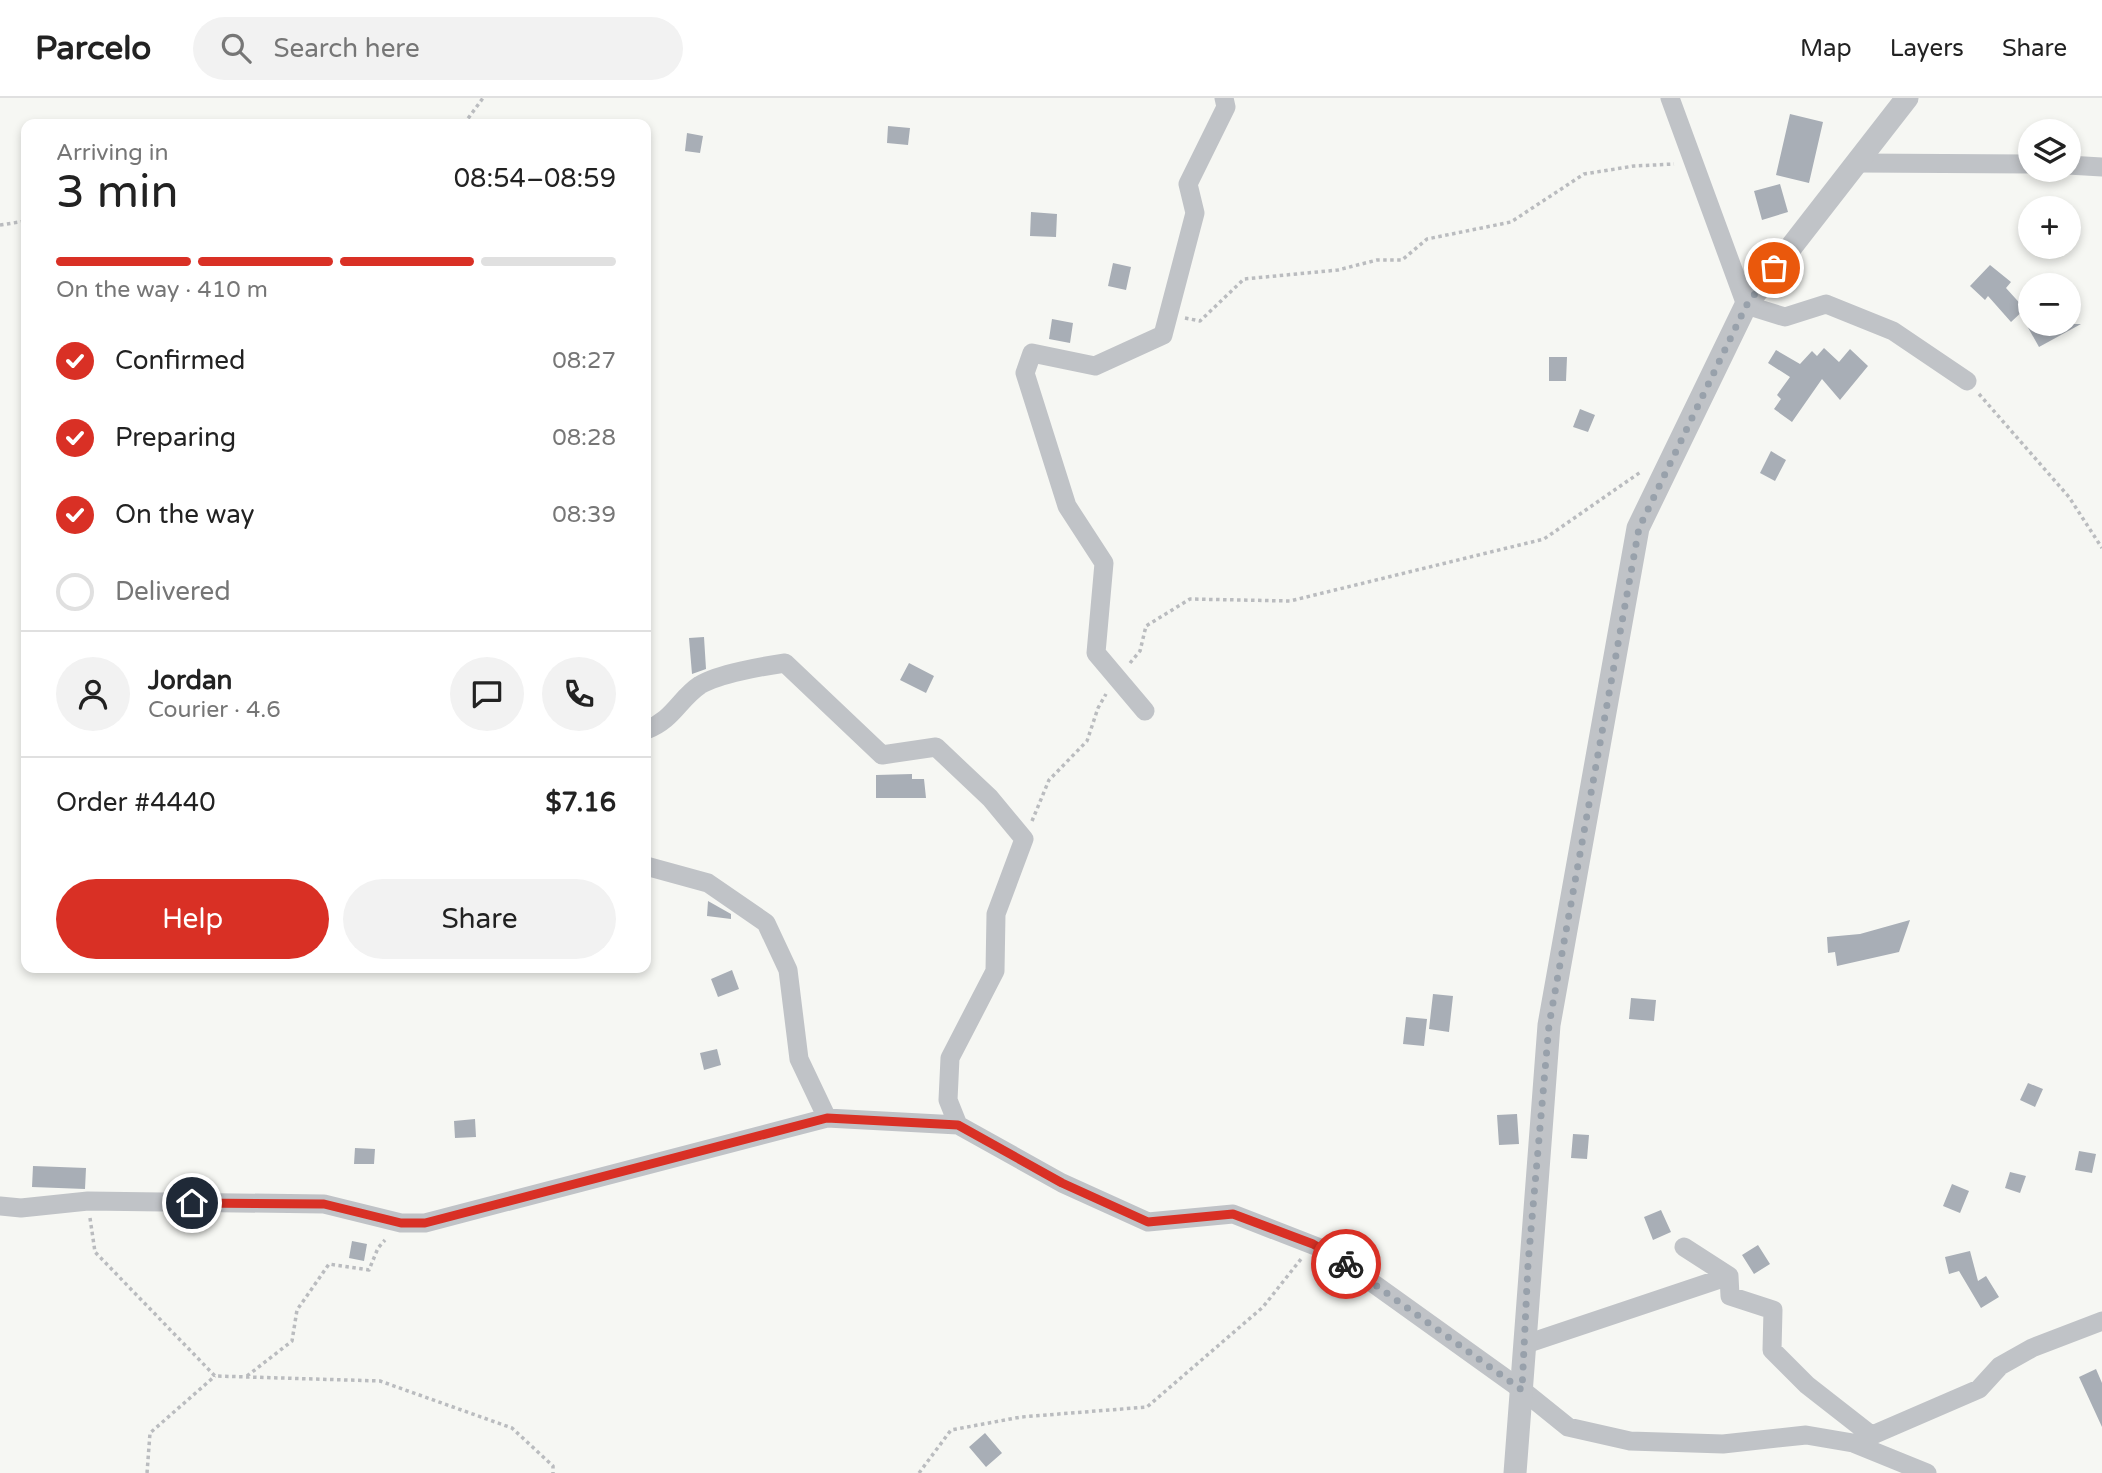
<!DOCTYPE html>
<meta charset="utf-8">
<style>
:root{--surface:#fff;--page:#f2f2f2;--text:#222;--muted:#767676;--line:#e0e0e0;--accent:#d93025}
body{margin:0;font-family:"Varela Round",sans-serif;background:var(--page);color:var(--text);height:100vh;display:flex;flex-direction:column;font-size:26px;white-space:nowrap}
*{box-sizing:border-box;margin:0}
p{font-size:23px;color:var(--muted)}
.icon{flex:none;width:38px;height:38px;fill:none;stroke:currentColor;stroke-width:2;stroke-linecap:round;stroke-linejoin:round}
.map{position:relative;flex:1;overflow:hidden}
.drawer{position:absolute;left:21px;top:21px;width:630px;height:854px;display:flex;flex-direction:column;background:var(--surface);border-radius:14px;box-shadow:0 4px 10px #0003}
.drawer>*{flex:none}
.buttons{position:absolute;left:2018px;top:21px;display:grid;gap:14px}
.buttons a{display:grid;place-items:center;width:63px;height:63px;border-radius:50%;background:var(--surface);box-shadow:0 4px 10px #0003;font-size:35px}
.pin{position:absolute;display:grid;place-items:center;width:60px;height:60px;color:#fff;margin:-30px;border:4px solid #fff;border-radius:50%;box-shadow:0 2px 7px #0007}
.courier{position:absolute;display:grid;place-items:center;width:70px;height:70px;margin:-35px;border:5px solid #d93025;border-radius:50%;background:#fff;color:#222;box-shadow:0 2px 9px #0007}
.head em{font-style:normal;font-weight:600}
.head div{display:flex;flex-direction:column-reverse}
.head{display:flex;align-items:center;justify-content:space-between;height:119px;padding:0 35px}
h1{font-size:46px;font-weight:600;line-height:52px}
.bar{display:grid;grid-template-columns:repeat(4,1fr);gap:10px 7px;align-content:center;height:84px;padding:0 35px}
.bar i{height:9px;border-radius:5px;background:var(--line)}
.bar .current{background:var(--accent)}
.bar p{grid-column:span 4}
.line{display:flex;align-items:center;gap:18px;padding:0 35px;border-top:2px solid var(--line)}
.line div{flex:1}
.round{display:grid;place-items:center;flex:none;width:74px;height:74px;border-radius:37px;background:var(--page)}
ol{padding:0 35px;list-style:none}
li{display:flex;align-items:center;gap:21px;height:77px}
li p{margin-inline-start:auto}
li .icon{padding:7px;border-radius:50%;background:var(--accent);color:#fff;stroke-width:4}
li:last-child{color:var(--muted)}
li i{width:38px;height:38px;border:4px solid var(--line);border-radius:50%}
.action{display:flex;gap:14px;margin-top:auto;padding:14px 35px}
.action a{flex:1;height:80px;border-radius:42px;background:var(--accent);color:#fff;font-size:28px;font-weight:600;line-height:80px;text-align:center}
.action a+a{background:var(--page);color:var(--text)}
header{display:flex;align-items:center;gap:42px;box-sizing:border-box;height:98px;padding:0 35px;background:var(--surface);border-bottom:2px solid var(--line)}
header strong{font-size:33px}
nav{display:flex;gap:38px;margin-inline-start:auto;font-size:24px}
.search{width:490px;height:63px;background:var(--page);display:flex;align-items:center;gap:18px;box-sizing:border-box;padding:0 24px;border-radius:38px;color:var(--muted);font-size:26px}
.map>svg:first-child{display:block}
.building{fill:#a8aeb6}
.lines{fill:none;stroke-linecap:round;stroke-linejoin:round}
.path{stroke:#babcbf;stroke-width:3.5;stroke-dasharray:3.5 3.5;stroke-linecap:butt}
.minor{stroke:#c0c3c7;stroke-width:19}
.tertiary{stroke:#c0c3c7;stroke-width:23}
.done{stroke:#98a1ab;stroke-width:7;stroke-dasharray:0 12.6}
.route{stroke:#d93025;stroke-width:9}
</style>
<header>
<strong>Parcelo</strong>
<div class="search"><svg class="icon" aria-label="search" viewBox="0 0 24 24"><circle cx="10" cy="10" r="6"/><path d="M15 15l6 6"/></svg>Search here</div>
<nav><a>Map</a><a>Layers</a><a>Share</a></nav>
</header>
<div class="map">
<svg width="2102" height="1375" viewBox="0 0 2102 1375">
<rect width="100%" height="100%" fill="#f6f7f3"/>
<path class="building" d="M1790 16 1823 24 1809 85 1776 77Z
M888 28 910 30 908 47 887 45Z
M687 35 703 38 700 55 685 53Z
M1780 86 1788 114 1762 122 1754 93Z
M1031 114 1057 116 1056 139 1030 138Z
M1113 165 1131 169 1126 192 1108 188Z
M1990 167 2011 184 2006 190 2025 211 2011 224 1988 198 1985 202 1970 188Z
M1052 221 1073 225 1070 245 1049 241Z
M2026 226H2081L2039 249Z
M1824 250 1839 264 1850 251 1868 268 1840 302 1822 281 1792 324 1774 311 1781 301 1777 297 1790 279 1768 265 1776 252 1800 266 1812 253 1817 258Z
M1549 259H1567L1566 283H1549Z
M1580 311 1595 317 1588 334 1573 329Z
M1771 353 1786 362 1775 383 1760 375Z
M704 539 706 571 692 576 689 540Z
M909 565 934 578 926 595 900 582Z
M912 676V681H924L926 700H876V677Z
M708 803 731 816V821L707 818Z
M1910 822 1899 854 1837 868 1835 854 1828 855 1827 839 1860 836Z
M732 872 739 891 718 899 711 881Z
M1433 896 1453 898 1449 934 1429 931Z
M1631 900 1656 902 1654 923 1629 921Z
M1406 919 1427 921 1424 948 1403 946Z
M717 951 721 967 704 972 700 955Z
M2028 985 2043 991 2035 1009 2020 1002Z
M1517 1016 1519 1046 1499 1047 1497 1017Z
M475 1021 476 1039 455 1040 454 1023Z
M1573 1036 1589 1037 1587 1061 1571 1060Z
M355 1050 375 1051 374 1066H354Z
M2079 1053 2096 1056 2092 1075 2075 1072Z
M33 1068 86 1070 85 1091 32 1089Z
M2010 1074 2026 1078 2020 1095 2005 1090Z
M1952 1086 1969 1093 1960 1115 1943 1108Z
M1661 1112 1671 1134 1653 1142 1644 1119Z
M352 1143 367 1146 364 1163 349 1160Z
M1758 1147 1770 1166 1754 1176 1742 1157Z
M1970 1153 1978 1183 1986 1178 1999 1199 1981 1210 1959 1173 1949 1176 1945 1159Z
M2096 1271 2102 1285V1329L2079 1279Z
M985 1335 1002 1355 986 1369 969 1349Z"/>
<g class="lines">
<path class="path" d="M464 26 483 0
M0 127 26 123
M1185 220 1200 223 1244 181 1338 172 1377 162H1402L1427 141 1511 124 1584 76 1634 68 1674 66
M1979 296 2069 399 2102 450
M1130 565 1140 553 1146 528 1190 501 1290 503 1544 441 1642 373
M1032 723 1049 682 1087 643 1098 610 1106 596
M90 1120 95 1154 215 1278 380 1283 512 1330 553 1368V1375
M247 1278 292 1243 297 1212 329 1166 369 1172 378 1150 385 1142
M147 1375 150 1335 215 1278
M919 1375 951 1332 1021 1319 1147 1309 1263 1209 1301 1161"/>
<path class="minor" d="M1670 0 1746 207 1785 219 1826 206 1893 233 1967 283
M1857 65 2030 66
M2068 67 2102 69
M1145 613 1096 555 1104 465 1067 408 1025 275 1032 255 1095 268 1163 237 1195 115 1188 86 1226 9 1224 0
M646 632C673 622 679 601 700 587 718 576 764 568 785 565L882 657 936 649 990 700 1024 741 996 816 995 873 950 960 948 1002 958 1027
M646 768 708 785 766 825 788 872 799 961 827 1020
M0 1108 21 1110 88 1103 324 1106 401 1125H425L827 1020 958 1027 1062 1085 1148 1124 1233 1116 1328 1153 1522 1292 1568 1329 1630 1343 1723 1346 1806 1337 1853 1345 1927 1375
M1684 1149 1729 1178 1730 1198 1773 1212 1772 1252 1807 1287 1871 1337
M1526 1246 1729 1178
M1861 1342 1979 1291 2000 1268 2032 1250 2102 1223"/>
<path class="tertiary" d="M1515 1375 1549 927 1638 430 1746 207 1907 0"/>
</g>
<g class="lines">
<path class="done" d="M1346 1166 1522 1292 1528 1166 1549 927 1639 430 1746 208 1774 170"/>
<path class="route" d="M192 1105 324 1106 401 1125H425L827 1020 958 1027 1062 1085 1148 1124 1233 1116 1313 1146 1346 1166"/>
</g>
</svg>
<div class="buttons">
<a><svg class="icon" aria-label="layers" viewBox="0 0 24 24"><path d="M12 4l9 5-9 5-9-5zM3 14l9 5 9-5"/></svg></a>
<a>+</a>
<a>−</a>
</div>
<div class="pin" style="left:1774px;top:170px;background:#ea580c"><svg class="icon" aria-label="bag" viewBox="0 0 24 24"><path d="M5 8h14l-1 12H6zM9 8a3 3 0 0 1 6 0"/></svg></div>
<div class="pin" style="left:192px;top:1105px;background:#1f2937"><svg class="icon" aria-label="home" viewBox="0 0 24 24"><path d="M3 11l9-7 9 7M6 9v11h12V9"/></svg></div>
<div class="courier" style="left:1346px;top:1166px"><svg class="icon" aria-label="bike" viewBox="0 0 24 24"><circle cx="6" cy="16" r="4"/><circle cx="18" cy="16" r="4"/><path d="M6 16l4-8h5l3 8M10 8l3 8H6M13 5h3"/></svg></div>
<section class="drawer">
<div class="head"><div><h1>3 min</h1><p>Arriving in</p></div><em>08:54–08:59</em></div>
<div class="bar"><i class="current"></i><i class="current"></i><i class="current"></i><i></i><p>On the way · 410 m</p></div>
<ol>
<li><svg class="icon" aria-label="check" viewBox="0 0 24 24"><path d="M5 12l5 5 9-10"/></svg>Confirmed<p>08:27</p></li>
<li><svg class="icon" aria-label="check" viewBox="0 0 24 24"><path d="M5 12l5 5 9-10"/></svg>Preparing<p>08:28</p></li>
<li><svg class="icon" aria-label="check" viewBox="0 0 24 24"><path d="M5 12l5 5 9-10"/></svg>On the way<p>08:39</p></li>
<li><i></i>Delivered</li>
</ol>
<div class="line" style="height:126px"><a class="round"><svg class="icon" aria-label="person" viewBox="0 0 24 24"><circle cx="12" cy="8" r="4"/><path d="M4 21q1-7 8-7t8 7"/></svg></a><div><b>Jordan</b><p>Courier · 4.6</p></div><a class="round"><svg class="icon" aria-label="chat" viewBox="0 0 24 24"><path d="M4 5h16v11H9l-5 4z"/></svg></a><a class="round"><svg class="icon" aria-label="phone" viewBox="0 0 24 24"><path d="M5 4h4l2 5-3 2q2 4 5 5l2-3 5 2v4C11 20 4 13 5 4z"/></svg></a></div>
<div class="line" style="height:91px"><div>Order #4440</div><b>$7.16</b></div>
<div class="action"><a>Help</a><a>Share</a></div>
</section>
</div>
